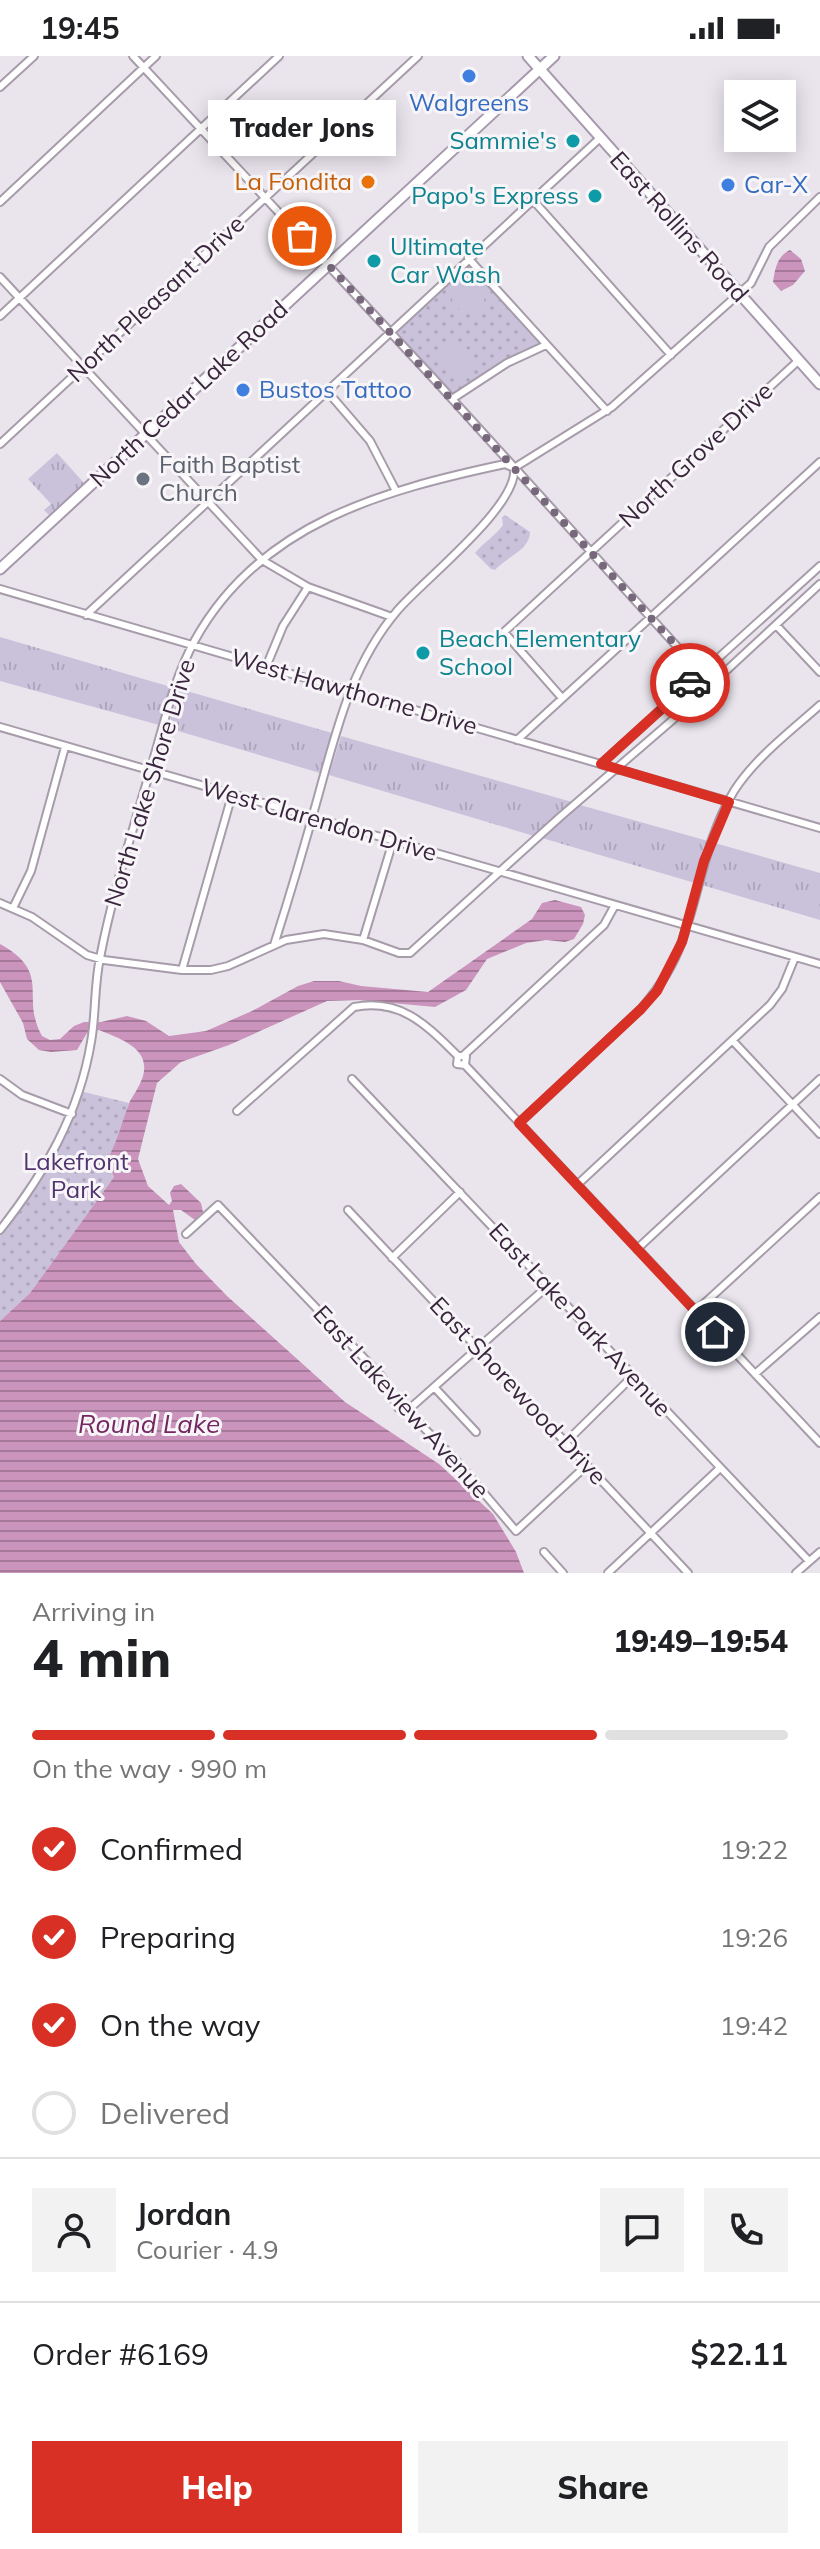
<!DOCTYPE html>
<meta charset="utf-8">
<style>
:root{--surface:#fff;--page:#f2f2f2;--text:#202124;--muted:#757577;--line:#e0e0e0;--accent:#d93025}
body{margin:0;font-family:Mulish,sans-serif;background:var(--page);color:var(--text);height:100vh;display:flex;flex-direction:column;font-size:30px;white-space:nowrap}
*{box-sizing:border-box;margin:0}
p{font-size:26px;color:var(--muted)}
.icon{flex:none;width:44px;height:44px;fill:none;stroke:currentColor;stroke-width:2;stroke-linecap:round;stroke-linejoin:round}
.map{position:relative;height:1517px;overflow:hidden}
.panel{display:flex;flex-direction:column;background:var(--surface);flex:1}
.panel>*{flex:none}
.tools{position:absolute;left:724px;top:24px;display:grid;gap:16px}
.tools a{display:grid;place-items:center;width:72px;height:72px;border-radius:0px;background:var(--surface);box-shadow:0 4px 20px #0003;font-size:40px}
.pin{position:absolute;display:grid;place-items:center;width:68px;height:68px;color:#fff;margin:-34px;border:4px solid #fff;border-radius:50%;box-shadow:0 2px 8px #0007}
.courier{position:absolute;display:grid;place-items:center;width:80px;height:80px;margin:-40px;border:6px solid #d93025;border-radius:50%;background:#fff;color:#222;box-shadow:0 2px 10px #0007}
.bubble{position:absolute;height:56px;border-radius:0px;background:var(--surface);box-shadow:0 4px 20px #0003;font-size:26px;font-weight:800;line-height:56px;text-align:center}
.overview em{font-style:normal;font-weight:800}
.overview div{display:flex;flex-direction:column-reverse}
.overview{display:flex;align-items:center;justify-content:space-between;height:136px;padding:0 32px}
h1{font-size:52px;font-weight:800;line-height:60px}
.bar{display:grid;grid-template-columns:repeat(4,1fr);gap:12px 8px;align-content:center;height:96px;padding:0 32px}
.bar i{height:10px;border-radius:6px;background:var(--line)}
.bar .on{background:var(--accent)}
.bar p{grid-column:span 4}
.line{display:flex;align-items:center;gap:20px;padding:0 32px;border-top:2px solid var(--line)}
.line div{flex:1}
.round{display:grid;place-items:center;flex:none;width:84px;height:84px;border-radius:0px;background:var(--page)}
ol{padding:0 32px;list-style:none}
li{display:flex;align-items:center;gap:24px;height:88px}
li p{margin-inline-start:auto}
li .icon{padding:8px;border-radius:50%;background:var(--accent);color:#fff;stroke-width:4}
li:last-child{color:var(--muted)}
li i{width:44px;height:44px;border:4px solid var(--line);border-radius:50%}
.button{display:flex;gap:16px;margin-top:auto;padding:16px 32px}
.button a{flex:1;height:92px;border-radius:0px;background:var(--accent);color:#fff;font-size:32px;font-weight:800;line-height:92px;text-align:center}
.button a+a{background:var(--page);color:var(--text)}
.status{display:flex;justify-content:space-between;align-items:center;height:56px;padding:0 40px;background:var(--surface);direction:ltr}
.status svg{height:22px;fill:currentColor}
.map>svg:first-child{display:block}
.grass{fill:url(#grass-tufts)}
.park{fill:url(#park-dots)}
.garden{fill:#cac1db}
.water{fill:url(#water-rules)}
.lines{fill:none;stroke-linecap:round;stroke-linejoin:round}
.street-casing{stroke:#a79caa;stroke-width:10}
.secondary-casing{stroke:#a799ac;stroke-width:13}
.street{stroke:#fff;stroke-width:6}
.secondary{stroke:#fff;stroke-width:9}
.done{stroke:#77697b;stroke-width:8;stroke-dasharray:0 14.4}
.route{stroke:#d93025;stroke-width:10}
.shop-dot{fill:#3f7fe0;stroke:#f8f5f9;stroke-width:3}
.culture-dot{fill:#0f9aa8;stroke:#f8f5f9;stroke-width:3}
.food-dot{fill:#e8710a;stroke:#f8f5f9;stroke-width:3}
.worship-dot{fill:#6b7280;stroke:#f8f5f9;stroke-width:3}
.labels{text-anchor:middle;stroke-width:6;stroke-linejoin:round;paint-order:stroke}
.shop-label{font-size:24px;fill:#366cbe;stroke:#f8f5f9;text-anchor:start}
.culture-label{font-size:24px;fill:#0d838f;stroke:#f8f5f9;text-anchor:end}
.food-label{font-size:24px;fill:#c56008;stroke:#f8f5f9;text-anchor:end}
.street-label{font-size:24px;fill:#39263d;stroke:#f8f5f9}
.worship-label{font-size:24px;fill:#5b616d;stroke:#f8f5f9;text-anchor:start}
.park-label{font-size:24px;fill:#51346f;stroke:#f8f5f9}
.water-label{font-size:26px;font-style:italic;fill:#73265f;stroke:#f8f5f9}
</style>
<div class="status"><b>19:45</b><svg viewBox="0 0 49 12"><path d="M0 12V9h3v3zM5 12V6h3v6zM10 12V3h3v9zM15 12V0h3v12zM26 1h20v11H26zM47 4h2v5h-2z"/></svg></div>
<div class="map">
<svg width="820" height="1517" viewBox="0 0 820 1517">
<defs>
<pattern id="grass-tufts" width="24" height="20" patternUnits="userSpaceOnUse" patternTransform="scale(2)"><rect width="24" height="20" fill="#cac1db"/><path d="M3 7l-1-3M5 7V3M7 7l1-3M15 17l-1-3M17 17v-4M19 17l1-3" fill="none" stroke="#aea6bd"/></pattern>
<pattern id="park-dots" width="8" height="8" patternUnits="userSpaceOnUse" patternTransform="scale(2)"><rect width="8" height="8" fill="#cac1db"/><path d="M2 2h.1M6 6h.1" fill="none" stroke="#aea6bd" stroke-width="1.8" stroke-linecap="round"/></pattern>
<pattern id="water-rules" width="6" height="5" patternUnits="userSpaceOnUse" patternTransform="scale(2)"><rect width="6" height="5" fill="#cb94bd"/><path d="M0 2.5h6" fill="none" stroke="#a6799b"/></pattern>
</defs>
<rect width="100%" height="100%" fill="#eae5ed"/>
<path class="grass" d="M57 397 84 427 49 459 44 454 51 448 28 423Z
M0 581 171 631 159 669 0 625Z
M180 633 332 677 320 717 168 672Z
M341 680 572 746 534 780 329 719Z
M580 749 708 785 695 827 542 782Z
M715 787 820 817V864L702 829Z"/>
<path class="park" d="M467 203 541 286 454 341 394 272Z
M505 459 530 476C530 494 506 501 495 514L491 513 475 497C484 486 494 481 503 469L502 461Z
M80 1035 129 1047 118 1086 108 1104 114 1121 30 1237 0 1265V1173L35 1128Z"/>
<path class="garden" d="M468 221 485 240 483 250 472 257 462 256 452 245 453 237Z
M450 288 464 289 473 300 471 308 455 325 439 304 442 294Z"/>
<path class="water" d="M790 194 801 203 805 215 793 229 781 235 773 226C775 213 777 200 790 194Z
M555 844 581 851 585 859 583 868 574 883 565 886 546 884 526 887 487 903 466 934 435 951 359 944 327 945 229 989 181 1006 157 1027 138 1103 148 1130 169 1149 172 1145 170 1137 174 1130 181 1128 201 1147 203 1156 195 1164 181 1154H173L179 1186 196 1208 227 1240 345 1346 439 1408 493 1458 516 1496 524 1517H0V1265L30 1237 114 1121 107 1104C118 1085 122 1065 130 1045 134 1038 139 1031 142 1023 153 993 121 983 99 974L87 977 77 994 51 996 39 994 27 983 23 967 0 926V888C53 917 20 941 42 980L50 984 60 983 74 970 84 966H101L127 960 146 965 169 980 206 975 252 955 298 930 314 925H339L361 930 428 936 532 863 542 847Z"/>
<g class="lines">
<g class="street-casing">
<path id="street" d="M133 0 433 322 712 629
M0 31 34 0
M532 143 671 299
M0 146 156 0
M468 202 607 355
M0 221 262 504 308 531 392 561
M0 260 279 0
M327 335 370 385 396 435
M452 343 507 307 546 289
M0 388 418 0
M0 533 820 772
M86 559 600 82
M776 569 820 616
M266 611 283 570 308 531
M562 642 504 576 799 304
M0 671 820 908
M517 684 820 406
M601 708 820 510
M0 847 32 861 87 899 104 904 182 914H211L228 910 286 884 324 878 363 884 399 897H410L560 761 676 661 820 528
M13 852 31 815 65 691
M363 884 393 785
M274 889C290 839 305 788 319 737 337 672 352 608 397 555 421 526 519 450 514 412
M182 914 232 739
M733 985 820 1078
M464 999 604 869 615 849
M465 1009 457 1008 458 1000H466L465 1009 820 1387
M0 1023 22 1039 72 1058
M352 1023 809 1505
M237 1055 354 951C402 942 427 970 458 1000
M519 1067 641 953C659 932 673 911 682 885 700 835 706 781 734 735 755 702 791 675 820 649
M577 1129 770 949 782 933 795 901
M348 1154 688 1517
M0 1174C45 1117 79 1058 91 986 96 958 94 930 100 902 112 839 132 777 150 715 163 672 173 624 195 584 260 467 384 434 505 408L514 412 612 351 751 227 769 191 820 141
M186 1178 218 1149 382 1321 398 1352 407 1355 455 1403 516 1475 587 1409
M637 1193 820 1023
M392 1202 460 1136
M696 1255 820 1141
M755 1318 820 1261
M435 1332 476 1376
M407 1355 549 1229
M566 1386 633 1320
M544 1496 563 1517
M608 1517 720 1412
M796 1517 820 1496"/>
</g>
<g class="secondary-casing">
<path id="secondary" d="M528 0 820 328
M0 513 554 0"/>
</g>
<use href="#street" class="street"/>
<use href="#secondary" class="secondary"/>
</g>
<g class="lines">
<path class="done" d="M302 180 701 617 690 627"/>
<path class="route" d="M690 627 601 708 729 746 704 805 682 886 657 935 641 953 519 1067 715 1276"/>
</g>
<g class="shop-dot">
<circle cx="469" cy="20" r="8"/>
<circle cx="728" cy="129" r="8"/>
<circle cx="243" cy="334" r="8"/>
</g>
<g class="culture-dot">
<circle cx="573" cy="85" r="8"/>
<circle cx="595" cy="140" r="8"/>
<circle cx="374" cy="205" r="8"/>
<circle cx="423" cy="597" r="8"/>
</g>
<circle class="food-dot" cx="368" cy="126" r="8"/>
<circle class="worship-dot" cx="143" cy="423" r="8"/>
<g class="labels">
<g class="shop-label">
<text x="469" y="55" text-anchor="middle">Walgreens</text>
<text x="744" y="137">Car-X</text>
<text x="259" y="342">Bustos Tattoo</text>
</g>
<g class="culture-label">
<text x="557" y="93">Sammie's</text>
<text x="579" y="148">Papo's Express</text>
<text x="390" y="199" text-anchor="start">Ultimate<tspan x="390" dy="28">Car Wash</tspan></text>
<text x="439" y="591" text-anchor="start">Beach Elementary<tspan x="439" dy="28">School</tspan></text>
</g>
<g class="food-label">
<text x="352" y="134">La Fondita</text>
</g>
<g class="street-label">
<text transform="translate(679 171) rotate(48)" y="8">East Rollins Road</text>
<text transform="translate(156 243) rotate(-43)" y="8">North Pleasant Drive</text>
<text transform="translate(189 338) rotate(-43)" y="8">North Cedar Lake Road</text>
<text transform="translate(696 399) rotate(-43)" y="8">North Grove Drive</text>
<text transform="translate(354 636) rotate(16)" y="8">West Hawthorne Drive</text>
<text transform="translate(150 727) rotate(-73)" y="8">North Lake Shore Drive</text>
<text transform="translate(319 764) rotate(16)" y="8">West Clarendon Drive</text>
<text transform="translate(580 1264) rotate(47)" y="8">East Lake Park Avenue</text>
<text transform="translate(518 1335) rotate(47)" y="8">East Shorewood Drive</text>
<text transform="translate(401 1346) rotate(48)" y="8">East Lakeview Avenue</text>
</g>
<g class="worship-label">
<text x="159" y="417">Faith Baptist<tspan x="159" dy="28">Church</tspan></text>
</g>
<g class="park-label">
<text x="76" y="1114">Lakefront<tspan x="76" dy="28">Park</tspan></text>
</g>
<g class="water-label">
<text x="149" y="1377">Round Lake</text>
</g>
</g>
</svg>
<div class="tools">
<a><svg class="icon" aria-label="layers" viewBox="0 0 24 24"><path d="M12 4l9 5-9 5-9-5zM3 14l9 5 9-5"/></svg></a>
</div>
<div class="pin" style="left:302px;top:180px;background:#ea580c"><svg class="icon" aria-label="bag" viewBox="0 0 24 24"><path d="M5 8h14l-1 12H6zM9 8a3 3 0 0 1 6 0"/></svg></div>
<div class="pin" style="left:715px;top:1276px;background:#1f2937"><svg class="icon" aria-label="home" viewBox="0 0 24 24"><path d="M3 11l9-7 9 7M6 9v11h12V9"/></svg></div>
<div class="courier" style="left:690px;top:627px"><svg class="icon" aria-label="car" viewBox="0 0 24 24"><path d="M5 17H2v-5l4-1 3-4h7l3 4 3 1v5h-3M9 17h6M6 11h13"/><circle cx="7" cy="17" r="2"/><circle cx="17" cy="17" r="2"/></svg></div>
<div class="bubble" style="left:208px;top:44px;width:188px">Trader Jons</div>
</div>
<section class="panel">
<div class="overview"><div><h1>4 min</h1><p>Arriving in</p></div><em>19:49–19:54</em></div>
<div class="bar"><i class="on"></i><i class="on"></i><i class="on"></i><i></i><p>On the way · 990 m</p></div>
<ol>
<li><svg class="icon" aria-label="check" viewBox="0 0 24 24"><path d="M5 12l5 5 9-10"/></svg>Confirmed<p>19:22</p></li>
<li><svg class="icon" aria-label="check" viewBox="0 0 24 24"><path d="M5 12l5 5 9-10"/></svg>Preparing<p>19:26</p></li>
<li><svg class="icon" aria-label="check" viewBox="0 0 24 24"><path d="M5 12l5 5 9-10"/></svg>On the way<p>19:42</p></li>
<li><i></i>Delivered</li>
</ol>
<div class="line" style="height:144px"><a class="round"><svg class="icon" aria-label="person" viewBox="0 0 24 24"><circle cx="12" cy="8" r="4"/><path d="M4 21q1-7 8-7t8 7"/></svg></a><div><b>Jordan</b><p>Courier · 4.9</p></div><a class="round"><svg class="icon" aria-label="chat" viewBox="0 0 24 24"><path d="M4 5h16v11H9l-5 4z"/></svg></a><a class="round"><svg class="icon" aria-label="phone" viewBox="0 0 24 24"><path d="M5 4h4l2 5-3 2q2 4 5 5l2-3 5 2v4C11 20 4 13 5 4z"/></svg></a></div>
<div class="line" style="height:104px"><div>Order #6169</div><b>$22.11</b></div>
<div class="button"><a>Help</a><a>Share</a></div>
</section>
